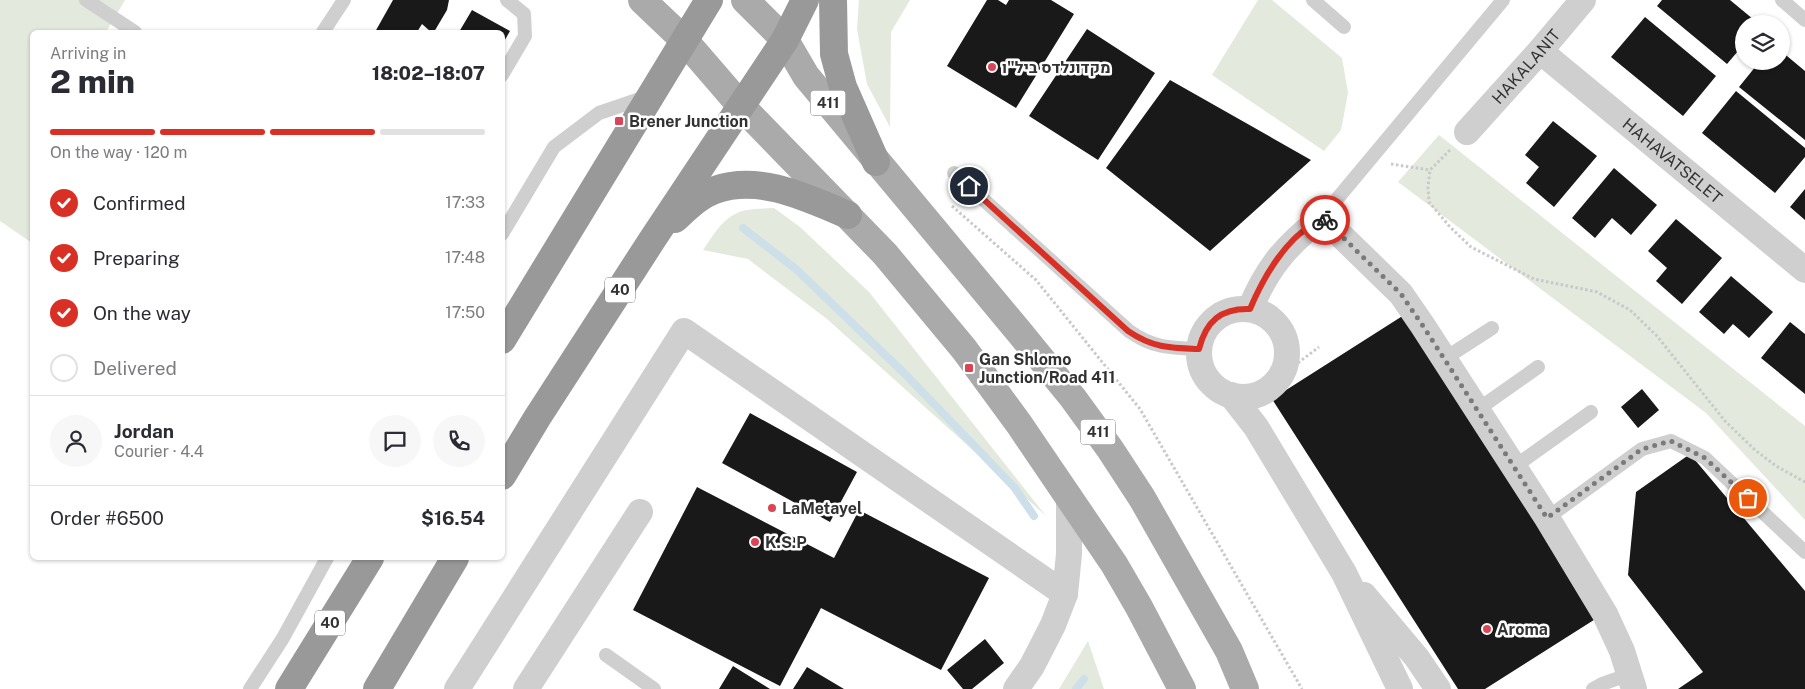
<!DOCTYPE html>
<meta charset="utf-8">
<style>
:root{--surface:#fff;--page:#f7f7f7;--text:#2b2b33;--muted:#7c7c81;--line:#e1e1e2;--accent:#d93025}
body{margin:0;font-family:"Public Sans",Heebo,sans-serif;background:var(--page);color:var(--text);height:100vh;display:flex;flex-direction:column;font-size:19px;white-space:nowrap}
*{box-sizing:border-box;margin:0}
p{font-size:16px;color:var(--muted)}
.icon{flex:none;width:28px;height:28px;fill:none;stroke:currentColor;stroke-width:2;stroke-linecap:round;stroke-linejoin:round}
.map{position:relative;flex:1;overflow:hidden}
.drawer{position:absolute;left:30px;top:30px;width:475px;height:530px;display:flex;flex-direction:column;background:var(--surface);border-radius:8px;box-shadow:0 1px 4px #0004}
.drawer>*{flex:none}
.controls{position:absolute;left:1735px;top:15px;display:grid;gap:10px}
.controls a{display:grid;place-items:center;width:55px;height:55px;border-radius:50%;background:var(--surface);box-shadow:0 1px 4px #0004;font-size:25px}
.pin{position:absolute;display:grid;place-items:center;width:42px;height:42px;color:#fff;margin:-21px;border:2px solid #fff;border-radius:50%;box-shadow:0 1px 5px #0007}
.courier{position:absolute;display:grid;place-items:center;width:50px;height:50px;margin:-25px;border:4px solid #d93025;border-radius:50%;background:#fff;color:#222;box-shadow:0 1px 6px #0007}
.overview em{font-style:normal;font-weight:800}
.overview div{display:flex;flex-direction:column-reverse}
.overview{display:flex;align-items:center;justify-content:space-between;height:85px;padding:0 20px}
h1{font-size:32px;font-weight:800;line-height:38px}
.bar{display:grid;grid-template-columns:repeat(4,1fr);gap:8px 5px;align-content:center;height:60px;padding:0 20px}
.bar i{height:6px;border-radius:4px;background:var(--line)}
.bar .on{background:var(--accent)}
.bar p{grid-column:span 4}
.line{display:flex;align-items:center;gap:12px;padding:0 20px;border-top:1px solid var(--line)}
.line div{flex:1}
.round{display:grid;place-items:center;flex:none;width:52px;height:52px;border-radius:26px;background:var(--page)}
ol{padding:0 20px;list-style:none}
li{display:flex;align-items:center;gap:15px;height:55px}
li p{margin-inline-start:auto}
li .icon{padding:5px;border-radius:50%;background:var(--accent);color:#fff;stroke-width:4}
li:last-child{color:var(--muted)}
li i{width:28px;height:28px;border:2px solid var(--line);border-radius:50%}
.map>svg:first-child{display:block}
.green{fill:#e3e9dc}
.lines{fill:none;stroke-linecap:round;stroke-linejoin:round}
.stream{stroke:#cde0e9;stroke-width:8}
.building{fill:#191919}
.path{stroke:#c9c9c9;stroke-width:3;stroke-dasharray:2.5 2.5;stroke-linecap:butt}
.lane{stroke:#cfcfcf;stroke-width:14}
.street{stroke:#cfcfcf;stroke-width:26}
.primary{stroke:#aaa;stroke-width:28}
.highway{stroke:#999;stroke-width:28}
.done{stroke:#7a7a7a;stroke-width:5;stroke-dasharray:0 9}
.route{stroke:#d93025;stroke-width:6}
.poi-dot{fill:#d94556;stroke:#fff;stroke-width:2}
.labels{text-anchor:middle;stroke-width:5;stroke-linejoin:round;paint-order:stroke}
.shield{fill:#fff;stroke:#707070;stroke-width:1}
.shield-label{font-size:15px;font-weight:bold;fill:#323232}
.street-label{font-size:16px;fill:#323232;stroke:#fff}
.poi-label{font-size:16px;font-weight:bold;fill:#323232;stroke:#fff;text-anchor:start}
</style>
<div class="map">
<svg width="1805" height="689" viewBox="0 0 1805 689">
<rect width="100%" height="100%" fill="#fff"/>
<path class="green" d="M0 0H125L106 32H32V243L0 221Z
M859 0H910L891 32 890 127 867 84 857 29Z
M1258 0H1272L1342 58 1348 93 1341 130 1324 151 1212 75Z
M1439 135 1805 426V520L1706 413 1398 182Z
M774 208 800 227 869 292 1046 516 827 319 748 259 703 250C712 237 721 221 735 214 745 208 762 209 774 208Z
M1088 641 1104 689H1059Z"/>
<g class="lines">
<path class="stream" d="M743 228 797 270 905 374 1014 487 1034 516
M1076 689 1084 679"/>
</g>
<path class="building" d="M393 0H449L447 10 434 32H431L422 24 417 32H375Z
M987 0H998L1006 5 1009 0H1051L1074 14 1016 108 947 66Z
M1662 0H1730L1759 24H1744V44L1727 64 1657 6Z
M472 10 510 31 502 45V32H459Z
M1645 17 1716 76 1683 116 1611 57Z
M1087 29 1155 73 1098 160 1029 116Z
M1781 51 1805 71V140L1739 87 1760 61H1781Z
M1170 80 1311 160 1210 251 1106 168Z
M1736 91 1805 148V157L1775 193 1702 133Z
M1553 121 1597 156 1554 207 1526 183 1539 167 1525 155Z
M1614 168 1657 205 1631 235 1612 218 1595 238 1572 218Z
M1805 189V220L1790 207Z
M1676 219 1722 258 1682 304 1656 281 1667 268 1648 251Z
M1731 276 1773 312 1749 338 1733 324 1724 334 1699 312Z
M1404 315 1597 618 1485 689H1458L1272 399Z
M1790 322 1805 334V394L1761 358Z
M1642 389 1659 410 1638 428 1621 407Z
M750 413 857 472 830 522 722 463Z
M1690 454 1805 591V689H1678L1703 672 1628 575 1636 492Z
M697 487 834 558 859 510 989 578 941 670 821 608 780 686 633 610Z
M985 639 1004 663 972 689H963L947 670Z
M733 666 770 689H719Z
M807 667 844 689H793Z"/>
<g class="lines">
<path class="path" d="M1450 150 1430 170 1428 187 1429 202 1450 227 1471 247 1534 279 1597 292 1630 310 1657 336 1725 421 1755 450 1776 466 1805 482
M1391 164 1430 170
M952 206 1036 280 1140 409 1302 689
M1282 375 1319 347"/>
<path class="lane" d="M86 0 135 32
M1313 0 1344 27
M1782 0 1805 20
M323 32 344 0
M502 75 525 36 524 14 507 0
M954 173 1129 331C1153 348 1170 348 1199 349
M1322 217 1503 0
M502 234 554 147 599 113 649 96
M1444 359 1492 328
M1477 410 1538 367
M1514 467 1591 412
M1547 518 1642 449 1671 441 1705 458 1805 552
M606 655 654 689
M250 689 283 638 327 558
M1593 689 1602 684 1630 674"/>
<g class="street">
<path id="s1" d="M1540 51 1805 270"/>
<path id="s2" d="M1467 132 1540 51 1583 0"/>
<path d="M1250 309C1268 266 1286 246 1322 217L1401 294 1423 326 1547 518 1605 614 1622 651 1634 689"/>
<circle cx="1243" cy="353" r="44"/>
<path d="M1231 395 1256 427 1344 573 1400 689"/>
<path d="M1364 595 1417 658 1438 689"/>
<path d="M457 689 684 331 1065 594"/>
<path d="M526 689 640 512"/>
<path d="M1016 689 1032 666 1053 625 1065 594 1069 554V496"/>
</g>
<path class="primary" d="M642 0 684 40 741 106 885 254 964 349 1019 424 1114 564 1139 607 1182 689
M745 0 785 40 806 76 1020 333 1073 398 1110 449 1142 498 1229 651 1245 689"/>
<path class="highway" d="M833 0 834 54 843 87 876 162
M675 219C687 208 700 195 715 190 760 174 807 198 848 215
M502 340 709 0
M502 476 537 418 652 240 785 40 805 0
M289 689 370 558
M377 689 455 558"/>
</g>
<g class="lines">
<path class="done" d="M1325 220 1401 294 1423 326 1547 518 1642 449 1671 441 1705 458 1748 498"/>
<path class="route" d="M969 186 1128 331C1153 348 1170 348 1199 349 1206 321 1221 308 1250 309 1261 283 1274 259 1294 239 1302 231 1313 224 1322 217L1325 220"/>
</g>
<g class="poi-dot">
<circle cx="992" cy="67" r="5"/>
<rect x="614" y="116" width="10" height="10" rx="2.5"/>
<rect x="964" y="363" width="10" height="10" rx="2.5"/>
<circle cx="772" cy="508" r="5"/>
<circle cx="755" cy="542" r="5"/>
<circle cx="1487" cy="629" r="5"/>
</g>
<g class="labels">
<g class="shield">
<rect x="810.5" y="90.5" width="35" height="25" rx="4"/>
<rect x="605" y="277.5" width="30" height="25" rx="4"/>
<rect x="1080.5" y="419.5" width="35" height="25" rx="4"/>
<rect x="315" y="610.5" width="30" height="25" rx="4"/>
</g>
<g class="shield-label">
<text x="828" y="108">411</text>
<text x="620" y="295">40</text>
<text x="1098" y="437">411</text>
<text x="330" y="628">40</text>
</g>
<g class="street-label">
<text dy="6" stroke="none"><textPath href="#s2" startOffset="88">HAKALANIT</textPath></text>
<text dy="6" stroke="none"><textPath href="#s1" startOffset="172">HAHAVATSELET</textPath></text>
</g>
<g class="poi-label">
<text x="1002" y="73">מקדונלדס ביל"ו</text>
<text x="629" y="127">Brener Junction</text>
<text x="979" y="365">Gan Shlomo<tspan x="979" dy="18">Junction/Road 411</tspan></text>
<text x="782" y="514">LaMetayel</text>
<text x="765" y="548">K.S.P</text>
<text x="1497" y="635">Aroma</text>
</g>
</g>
</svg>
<div class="controls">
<a><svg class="icon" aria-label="layers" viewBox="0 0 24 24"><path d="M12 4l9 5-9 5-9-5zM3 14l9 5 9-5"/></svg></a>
</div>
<div class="pin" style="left:1748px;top:498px;background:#ea580c"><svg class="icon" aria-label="bag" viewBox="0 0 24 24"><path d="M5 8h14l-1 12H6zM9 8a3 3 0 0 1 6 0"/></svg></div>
<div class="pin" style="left:969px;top:186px;background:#1f2937"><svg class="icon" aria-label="home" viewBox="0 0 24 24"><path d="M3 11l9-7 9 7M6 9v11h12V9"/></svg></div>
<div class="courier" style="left:1325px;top:220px"><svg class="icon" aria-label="bike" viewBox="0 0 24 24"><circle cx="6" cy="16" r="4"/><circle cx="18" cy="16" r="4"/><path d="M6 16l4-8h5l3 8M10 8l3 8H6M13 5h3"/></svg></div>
<section class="drawer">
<div class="overview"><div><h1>2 min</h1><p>Arriving in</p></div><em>18:02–18:07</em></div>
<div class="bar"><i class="on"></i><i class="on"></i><i class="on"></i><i></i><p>On the way · 120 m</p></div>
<ol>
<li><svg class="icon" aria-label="check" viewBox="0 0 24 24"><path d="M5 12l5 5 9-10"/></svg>Confirmed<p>17:33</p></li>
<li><svg class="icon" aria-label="check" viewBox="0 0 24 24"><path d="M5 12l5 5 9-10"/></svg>Preparing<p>17:48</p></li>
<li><svg class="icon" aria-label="check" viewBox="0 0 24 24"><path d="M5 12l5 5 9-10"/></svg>On the way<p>17:50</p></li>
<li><i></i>Delivered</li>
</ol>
<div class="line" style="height:90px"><a class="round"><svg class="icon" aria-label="person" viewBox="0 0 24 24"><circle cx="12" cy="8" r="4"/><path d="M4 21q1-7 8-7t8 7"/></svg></a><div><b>Jordan</b><p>Courier · 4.4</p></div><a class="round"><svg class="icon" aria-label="chat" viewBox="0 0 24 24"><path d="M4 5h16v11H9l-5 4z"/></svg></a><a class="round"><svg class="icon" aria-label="phone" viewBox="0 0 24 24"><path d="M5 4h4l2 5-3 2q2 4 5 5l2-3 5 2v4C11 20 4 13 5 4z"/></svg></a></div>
<div class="line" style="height:65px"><div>Order #6500</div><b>$16.54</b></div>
</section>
</div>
